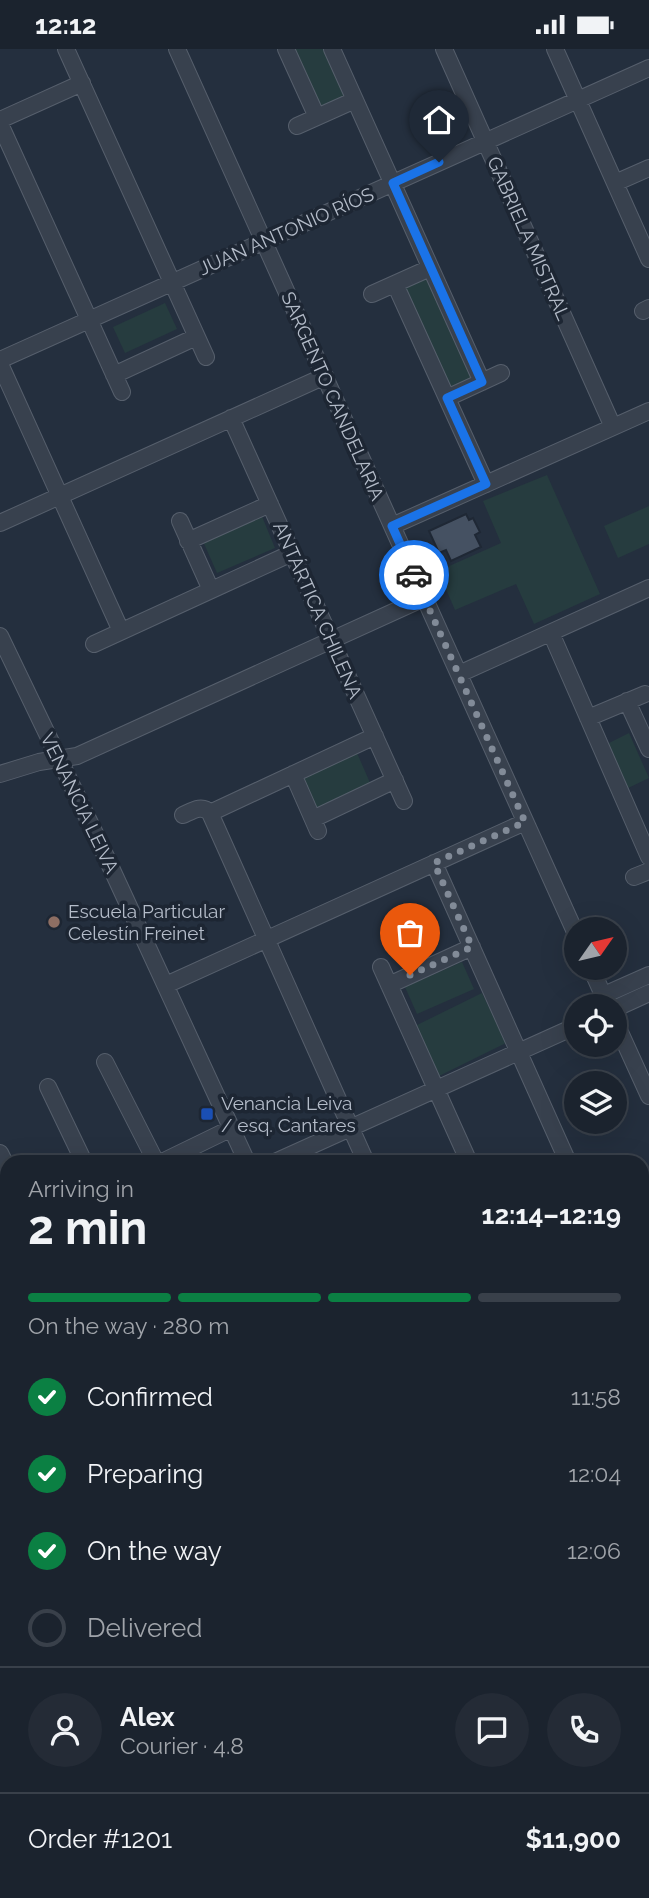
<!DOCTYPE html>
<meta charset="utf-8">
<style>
:root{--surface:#1b232e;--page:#242b36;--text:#f1f3f6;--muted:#a0a4aa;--line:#39404a;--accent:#0b8043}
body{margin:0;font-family:Raleway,sans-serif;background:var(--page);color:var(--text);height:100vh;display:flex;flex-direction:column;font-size:26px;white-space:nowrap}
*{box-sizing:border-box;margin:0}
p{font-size:23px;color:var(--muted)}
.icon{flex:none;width:38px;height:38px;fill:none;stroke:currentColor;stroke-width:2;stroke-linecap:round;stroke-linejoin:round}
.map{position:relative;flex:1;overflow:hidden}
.drawer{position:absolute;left:0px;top:1106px;width:649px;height:744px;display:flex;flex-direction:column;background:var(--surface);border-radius:21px 21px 0 0;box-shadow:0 7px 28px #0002,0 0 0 2px var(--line)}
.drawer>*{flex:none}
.needle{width:46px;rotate:56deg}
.controls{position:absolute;left:564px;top:868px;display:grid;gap:14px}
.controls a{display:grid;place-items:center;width:63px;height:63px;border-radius:50%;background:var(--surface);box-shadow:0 7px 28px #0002,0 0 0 2px var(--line);font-size:35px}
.pin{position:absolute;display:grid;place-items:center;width:60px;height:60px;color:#fff;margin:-72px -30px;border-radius:50% 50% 50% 0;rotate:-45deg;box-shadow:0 0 7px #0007}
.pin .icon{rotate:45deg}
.courier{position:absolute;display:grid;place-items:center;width:70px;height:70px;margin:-35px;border:5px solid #1a73e8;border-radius:50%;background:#fff;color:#222;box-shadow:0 2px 9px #0007}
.headline em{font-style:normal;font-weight:700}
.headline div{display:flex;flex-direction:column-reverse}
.headline{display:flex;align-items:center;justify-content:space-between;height:119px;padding:0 28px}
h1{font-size:46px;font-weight:700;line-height:52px}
.bar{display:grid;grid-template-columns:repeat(4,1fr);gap:10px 7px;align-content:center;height:84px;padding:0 28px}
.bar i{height:9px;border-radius:5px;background:var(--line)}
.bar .current{background:var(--accent)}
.bar p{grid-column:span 4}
.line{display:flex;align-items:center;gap:18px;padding:0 28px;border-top:2px solid var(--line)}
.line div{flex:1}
.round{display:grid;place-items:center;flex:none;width:74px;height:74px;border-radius:37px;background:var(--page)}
ol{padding:0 28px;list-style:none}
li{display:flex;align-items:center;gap:21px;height:77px}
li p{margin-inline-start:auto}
li .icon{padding:7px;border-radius:50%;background:var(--accent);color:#fff;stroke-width:4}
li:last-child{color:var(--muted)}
li i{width:38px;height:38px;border:4px solid var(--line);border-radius:50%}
.status{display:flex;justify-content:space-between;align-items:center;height:49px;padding:0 35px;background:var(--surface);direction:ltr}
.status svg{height:19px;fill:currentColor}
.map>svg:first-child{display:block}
.green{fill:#263c3f}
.building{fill:#455162;stroke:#1f2835;stroke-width:2}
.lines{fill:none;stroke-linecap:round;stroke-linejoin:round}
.minor-casing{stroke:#565f6c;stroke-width:18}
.minor{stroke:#38414e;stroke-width:16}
.done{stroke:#828b98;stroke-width:7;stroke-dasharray:0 12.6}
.route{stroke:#1a73e8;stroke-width:9}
.education-dot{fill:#8d6e63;stroke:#1d2633;stroke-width:2.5}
.transit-dot{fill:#1a4fb4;stroke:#1d2633;stroke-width:2.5}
.labels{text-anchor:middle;stroke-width:7;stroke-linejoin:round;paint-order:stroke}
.street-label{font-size:19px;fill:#b4bcc9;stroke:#1d2633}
.poi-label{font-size:19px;fill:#b4bcc9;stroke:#1d2633;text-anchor:start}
</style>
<div class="status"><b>12:12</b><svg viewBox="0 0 49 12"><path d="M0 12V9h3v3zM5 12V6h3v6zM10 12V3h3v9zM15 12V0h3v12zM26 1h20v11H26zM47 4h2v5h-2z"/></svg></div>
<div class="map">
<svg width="649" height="1849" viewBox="0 0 649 1849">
<rect width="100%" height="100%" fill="#242f3e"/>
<path class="green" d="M289 0H328L349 45 322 62Z
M425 226 430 229 474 328 449 341 403 241 404 234Z
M165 254 177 280 125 304 113 278Z
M547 426 600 545 534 575 516 535 455 561 438 522 501 494 483 452Z
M649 457V495L618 509 604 477Z
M261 465 275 499 217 524 202 490Z
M629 684 649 729 626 740 605 696Z
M357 704 371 736 315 761 301 728Z
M462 913 474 940 417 965 405 938Z
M482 944 506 994 439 1027 415 977Z
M649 1527V1620L642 1605V1530Z"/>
<path class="building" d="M466 465 469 471 473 469 480 483 475 486 481 498 451 512 446 501 439 504 429 482Z"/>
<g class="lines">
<g class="minor-casing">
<path id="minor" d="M66 0 206 308
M177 0 576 885
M286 0 317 68
M332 0 482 333
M444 0 613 378
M555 0 649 210
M0 71 82 34
M0 75 122 343
M297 77 355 51
M615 134 649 119
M395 235 486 435
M372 245 430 219
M643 262 649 259
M0 311 649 19
M0 315 121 582
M114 326 196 288
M447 349 501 324
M231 369 404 752
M180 472 211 541
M0 474 325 327
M392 477 649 362
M188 492 270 455
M551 584 649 808
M0 587 101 797 247 1113
M94 595 292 504
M459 625 649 539
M627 652 649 700
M588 669 645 645
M0 725 39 713 77 707 424 549
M293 725 318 782
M210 764 366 1113
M210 764 375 687
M183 766C192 762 202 755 210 764
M313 770 395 731
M434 814 568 1113
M634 828 649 822
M381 918 469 1113
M591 919 608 957
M166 936 525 773
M389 936 472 898
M604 946 649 926
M614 960 649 944
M614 970 649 1047
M105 1013 156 1113
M48 1038 84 1113
M0 1104 7 1118
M162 1113 232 1079
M275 1113 576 977
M0 1192 7 1188
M0 1276 7 1273
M642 1328 649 1325
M0 1362 7 1358
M642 1369 649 1384
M0 1445 7 1442
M642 1445 649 1442
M642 1525 649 1522
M0 1528 7 1525
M0 1580 7 1594
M0 1627 7 1623
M642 1629 649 1644
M642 1686 649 1683
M642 1713 649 1728
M642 1762 649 1759
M0 1793 7 1808
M23 1843 26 1849
M118 1843 121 1849
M344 1843 347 1849
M581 1843 584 1849
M292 1849 305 1843"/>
</g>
<use href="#minor" class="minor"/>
</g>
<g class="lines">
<path class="done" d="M410 926 472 898 434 814 525 773 414 526"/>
<path class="route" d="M414 526 392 477 486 435 447 349 482 333 393 134 439 113"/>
</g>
<circle class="education-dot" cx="54" cy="873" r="7"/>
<rect class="transit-dot" x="200" y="1058" width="14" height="14" rx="3.5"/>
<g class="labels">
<g class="street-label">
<text transform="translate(286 182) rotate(-24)" y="7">JUAN ANTONIO RÍOS</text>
<text transform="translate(529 189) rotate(66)" y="7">GABRIELA MISTRAL</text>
<text transform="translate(333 347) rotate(66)" y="7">SARGENTO CANDELARIA</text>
<text transform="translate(318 561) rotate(66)" y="7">ANTÁRTICA CHILENA</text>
<text transform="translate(80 754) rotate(64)" y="7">VENANCIA LEIVA</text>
</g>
<g class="poi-label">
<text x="68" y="869">Escuela Particular<tspan x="68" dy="22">Celestín Freinet</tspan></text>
<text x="221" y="1061">Venancia Leiva<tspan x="221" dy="22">/ esq. Cantares</tspan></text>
</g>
</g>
</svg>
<div class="controls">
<a><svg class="needle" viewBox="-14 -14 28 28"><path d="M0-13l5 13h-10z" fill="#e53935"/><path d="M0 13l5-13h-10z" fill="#a0a4aa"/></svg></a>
<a><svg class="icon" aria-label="locate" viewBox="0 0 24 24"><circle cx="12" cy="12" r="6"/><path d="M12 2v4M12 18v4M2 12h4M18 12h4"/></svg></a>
<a><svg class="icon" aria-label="layers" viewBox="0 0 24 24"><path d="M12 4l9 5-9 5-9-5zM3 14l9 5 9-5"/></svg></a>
</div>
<div class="pin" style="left:410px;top:926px;background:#ea580c"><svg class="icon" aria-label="bag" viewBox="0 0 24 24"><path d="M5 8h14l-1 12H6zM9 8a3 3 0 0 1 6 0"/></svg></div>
<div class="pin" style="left:439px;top:113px;background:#1f2937"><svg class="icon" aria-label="home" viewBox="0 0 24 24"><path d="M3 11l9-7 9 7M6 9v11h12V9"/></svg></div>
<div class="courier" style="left:414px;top:526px"><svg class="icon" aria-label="car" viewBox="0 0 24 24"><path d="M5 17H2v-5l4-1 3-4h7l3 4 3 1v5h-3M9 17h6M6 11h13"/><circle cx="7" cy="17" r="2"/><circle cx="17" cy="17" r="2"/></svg></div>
<section class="drawer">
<div class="headline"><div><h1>2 min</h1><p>Arriving in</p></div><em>12:14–12:19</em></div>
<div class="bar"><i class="current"></i><i class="current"></i><i class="current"></i><i></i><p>On the way · 280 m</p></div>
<ol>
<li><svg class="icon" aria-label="check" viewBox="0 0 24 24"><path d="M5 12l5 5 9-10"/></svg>Confirmed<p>11:58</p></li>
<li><svg class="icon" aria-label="check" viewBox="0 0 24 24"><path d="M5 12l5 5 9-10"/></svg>Preparing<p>12:04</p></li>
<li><svg class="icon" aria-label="check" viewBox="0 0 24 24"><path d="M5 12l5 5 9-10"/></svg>On the way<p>12:06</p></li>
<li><i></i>Delivered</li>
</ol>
<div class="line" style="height:126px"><a class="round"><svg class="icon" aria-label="person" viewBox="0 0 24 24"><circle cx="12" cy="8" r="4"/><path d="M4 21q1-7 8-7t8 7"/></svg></a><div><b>Alex</b><p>Courier · 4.8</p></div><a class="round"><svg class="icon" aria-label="chat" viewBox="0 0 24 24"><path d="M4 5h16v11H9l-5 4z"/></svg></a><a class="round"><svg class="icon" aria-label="phone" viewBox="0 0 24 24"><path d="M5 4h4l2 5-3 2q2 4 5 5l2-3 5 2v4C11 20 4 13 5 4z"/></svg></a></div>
<div class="line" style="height:91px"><div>Order #1201</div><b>$11,900</b></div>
</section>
</div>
